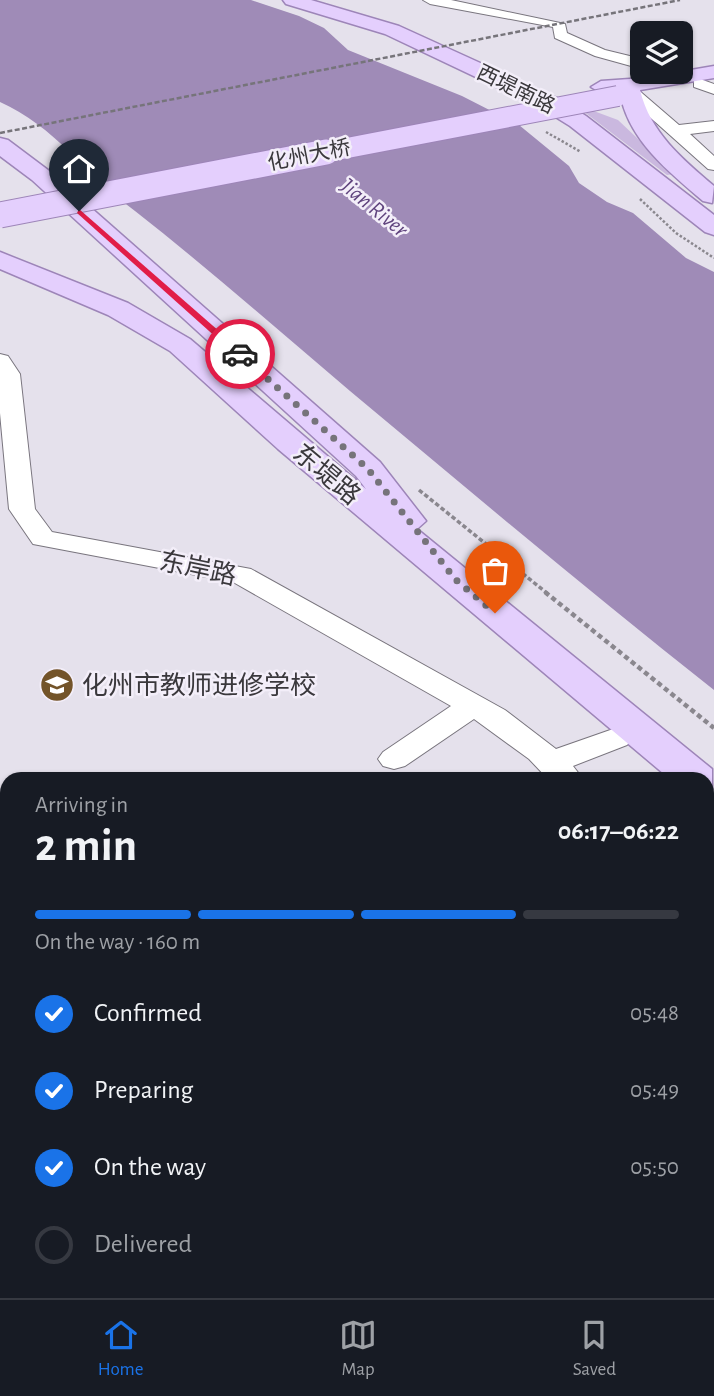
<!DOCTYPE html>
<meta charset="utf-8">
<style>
:root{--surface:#171b24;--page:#242831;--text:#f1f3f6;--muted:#9ea1a6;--line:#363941;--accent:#1a73e8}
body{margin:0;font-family:"Alegreya Sans","Noto Sans SC",sans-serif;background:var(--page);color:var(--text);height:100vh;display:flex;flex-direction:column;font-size:26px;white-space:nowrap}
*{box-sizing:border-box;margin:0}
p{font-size:23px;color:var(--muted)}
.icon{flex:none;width:38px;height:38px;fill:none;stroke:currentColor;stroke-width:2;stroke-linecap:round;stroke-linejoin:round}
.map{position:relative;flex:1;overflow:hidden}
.panel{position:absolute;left:0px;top:772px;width:714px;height:527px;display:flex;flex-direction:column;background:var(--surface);border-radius:21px 21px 0 0;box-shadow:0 2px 5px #0004}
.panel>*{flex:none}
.buttons{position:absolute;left:630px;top:21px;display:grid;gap:14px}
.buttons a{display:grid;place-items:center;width:63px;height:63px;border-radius:10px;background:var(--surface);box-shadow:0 2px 5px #0004;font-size:35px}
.pin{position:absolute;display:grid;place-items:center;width:60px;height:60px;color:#fff;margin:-72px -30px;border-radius:50% 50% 50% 0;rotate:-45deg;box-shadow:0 0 7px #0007}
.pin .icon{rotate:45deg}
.courier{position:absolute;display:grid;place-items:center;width:70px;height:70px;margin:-35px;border:5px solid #e11d48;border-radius:50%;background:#fff;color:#222;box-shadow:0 2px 9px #0007}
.head em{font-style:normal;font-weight:600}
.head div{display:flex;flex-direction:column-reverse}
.head{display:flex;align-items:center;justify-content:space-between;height:119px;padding:0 35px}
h1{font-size:46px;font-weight:600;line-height:52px}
.bar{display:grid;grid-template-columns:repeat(4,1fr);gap:10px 7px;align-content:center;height:84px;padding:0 35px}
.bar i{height:9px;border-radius:5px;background:var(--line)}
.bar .on{background:var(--accent)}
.bar p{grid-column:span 4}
ol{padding:0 35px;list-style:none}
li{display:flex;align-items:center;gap:21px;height:77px}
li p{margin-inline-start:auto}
li .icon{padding:7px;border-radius:50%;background:var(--accent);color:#fff;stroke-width:4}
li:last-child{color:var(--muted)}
li i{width:38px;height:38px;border:4px solid var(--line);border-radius:50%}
.dock{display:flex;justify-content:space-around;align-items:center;height:98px;border-top:2px solid var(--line);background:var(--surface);font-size:19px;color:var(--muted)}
.dock a{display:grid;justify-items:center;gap:4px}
.dock .on{color:var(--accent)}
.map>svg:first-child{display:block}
.green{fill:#cab8df}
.water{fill:#9f8bb7}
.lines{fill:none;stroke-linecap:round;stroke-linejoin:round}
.minor-casing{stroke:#79757e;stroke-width:2}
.major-casing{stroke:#9d85b8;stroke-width:3}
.path-far2{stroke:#8a878e;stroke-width:2.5;stroke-dasharray:2.5 2;stroke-linecap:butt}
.path-far1{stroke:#8a878e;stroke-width:3.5;stroke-dasharray:4.5 2.5;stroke-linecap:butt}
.path{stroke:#8a878e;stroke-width:4.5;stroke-dasharray:5 3.5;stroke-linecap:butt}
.minor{fill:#fff;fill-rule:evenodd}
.major{fill:#e4cffd;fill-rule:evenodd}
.rail{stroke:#76747a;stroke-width:2.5;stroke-dasharray:5 2.5;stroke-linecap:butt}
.major-bridge-far1-casing{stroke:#9d85b8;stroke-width:22;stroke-linecap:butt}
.major-bridge-casing{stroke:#9d85b8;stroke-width:27;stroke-linecap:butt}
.major-bridge-far1{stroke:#e4cffd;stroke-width:20}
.major-bridge{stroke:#e4cffd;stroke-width:25}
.route{fill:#e11d48}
.done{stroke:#76737a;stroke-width:7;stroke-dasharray:0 12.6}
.labels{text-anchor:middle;stroke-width:5;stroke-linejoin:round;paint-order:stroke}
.far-street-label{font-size:21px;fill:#3a383c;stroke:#f3eef9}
.far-water-label{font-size:23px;font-style:italic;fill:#60447e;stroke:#f3eef9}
.street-label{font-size:26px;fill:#3a383c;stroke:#f3eef9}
.poi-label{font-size:26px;fill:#3a383c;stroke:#f3eef9;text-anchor:start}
</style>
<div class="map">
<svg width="714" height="1298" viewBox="0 0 714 1298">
<rect width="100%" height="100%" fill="#e5e1ec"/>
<path class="green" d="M591 110 618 120 675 174 667 175 583 111Z"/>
<path class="water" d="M0 0H251L299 16 324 28 348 50 462 96 519 125 569 166 579 183 607 202 633 213 686 258 714 272V690C591 593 471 492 350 391 279 331 209 269 135 211 90 177 53 125 0 102Z"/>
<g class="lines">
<g class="minor-casing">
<path id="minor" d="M423 0H451L565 24 567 33 605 50 642 59V69L595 56 555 38 553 27 430 4Z
M700 79 714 84V94L694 87V81Z
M630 86 636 88 679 125 714 121V131L690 134 714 156V170L708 169 624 94V88Z
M0 354 8 356 20 374 35 509 52 532 251 569 505 710 556 749 616 728 627 731 632 738 627 745 573 766 583 779H548L529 759 474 719 405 766 394 769 383 766 378 759 383 752 451 706 233 582 33 544 9 509 0 413Z
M707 928 714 930V968L707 966Z
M316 1292H361L359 1298H313Z"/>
</g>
<g class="major-casing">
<path id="major" d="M283 0H311L399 26 557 98 586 116 714 215V235L705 232 570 126 541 108 385 34 286 4Z
M714 66V78L640 90C650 132 682 159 714 186L712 203 703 201C669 172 627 139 620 92L601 93 591 87 601 81 644 78Z
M0 138 8 140 48 170 380 462 426 521 417 529 712 769V789L707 790V779H670L278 449 170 351 108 315 0 269V252L128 303 190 339 366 489 356 476 32 180 0 156Z
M707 801 714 803V837L707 835Z"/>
</g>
<path class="path-far2" d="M546 132 581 152
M640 199 676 233 714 258"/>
<path class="path-far1" d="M419 490 548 594"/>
<path class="path" d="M545 592 714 728"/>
<use href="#minor" class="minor"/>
<use href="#major" class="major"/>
<path class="rail" d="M0 133 680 0"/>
<g class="major-bridge-far1-casing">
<path id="major-bridge-far1" d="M316 154 618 96"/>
</g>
<g class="major-bridge-casing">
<path id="major-bridge" d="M0 215 326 152"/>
</g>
<use href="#major-bridge-far1" class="major-bridge-far1"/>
<use href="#major-bridge" class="major-bridge"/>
</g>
<path class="route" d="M79 209 243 352V356H237L77 213Z"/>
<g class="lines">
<path class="done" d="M240 354 368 469 456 580 495 613"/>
</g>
<defs>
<g id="school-disc" transform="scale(1.75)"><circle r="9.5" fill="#735429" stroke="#f3eef9"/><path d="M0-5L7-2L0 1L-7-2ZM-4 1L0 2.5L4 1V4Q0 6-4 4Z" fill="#fff"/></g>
</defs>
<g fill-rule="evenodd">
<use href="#school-disc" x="57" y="685"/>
</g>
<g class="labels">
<g class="far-street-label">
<text transform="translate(516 89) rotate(26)" y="7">西堤南路</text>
<text transform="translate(309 155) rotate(-11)" y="7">化州大桥</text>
</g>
<g class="far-water-label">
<text transform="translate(375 207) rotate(39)" y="8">Jian River</text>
</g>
<g class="street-label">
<text transform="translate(327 474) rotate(40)" y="9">东堤路</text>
<text transform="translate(198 568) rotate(12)" y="9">东岸路</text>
</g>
<g class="poi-label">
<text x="82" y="694">化州市教师进修学校</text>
</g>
</g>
</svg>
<div class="buttons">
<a><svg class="icon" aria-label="layers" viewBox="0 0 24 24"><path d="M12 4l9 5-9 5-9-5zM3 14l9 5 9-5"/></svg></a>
</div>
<div class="pin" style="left:495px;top:613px;background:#ea580c"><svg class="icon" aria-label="bag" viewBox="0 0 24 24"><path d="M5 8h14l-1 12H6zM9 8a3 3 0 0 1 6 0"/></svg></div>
<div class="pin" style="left:79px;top:211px;background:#1f2937"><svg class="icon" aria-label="home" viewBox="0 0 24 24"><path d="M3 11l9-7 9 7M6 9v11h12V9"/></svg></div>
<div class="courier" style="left:240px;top:354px"><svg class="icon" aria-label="car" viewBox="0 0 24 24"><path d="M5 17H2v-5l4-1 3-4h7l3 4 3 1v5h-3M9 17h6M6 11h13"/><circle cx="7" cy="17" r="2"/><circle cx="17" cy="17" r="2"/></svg></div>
<section class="panel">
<div class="head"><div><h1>2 min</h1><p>Arriving in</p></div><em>06:17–06:22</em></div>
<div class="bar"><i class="on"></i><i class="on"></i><i class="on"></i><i></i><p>On the way · 160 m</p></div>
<ol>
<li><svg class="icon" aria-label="check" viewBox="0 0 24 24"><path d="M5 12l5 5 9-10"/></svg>Confirmed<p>05:48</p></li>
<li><svg class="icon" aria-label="check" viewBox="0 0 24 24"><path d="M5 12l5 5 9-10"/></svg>Preparing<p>05:49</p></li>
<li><svg class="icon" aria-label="check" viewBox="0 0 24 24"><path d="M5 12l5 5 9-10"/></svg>On the way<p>05:50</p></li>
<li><i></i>Delivered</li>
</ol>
</section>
</div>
<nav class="dock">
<a class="on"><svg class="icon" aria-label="home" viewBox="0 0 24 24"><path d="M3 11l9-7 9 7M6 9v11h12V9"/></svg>Home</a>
<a><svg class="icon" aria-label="map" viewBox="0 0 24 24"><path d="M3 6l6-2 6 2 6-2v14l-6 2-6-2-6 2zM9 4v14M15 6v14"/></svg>Map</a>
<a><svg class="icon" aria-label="saved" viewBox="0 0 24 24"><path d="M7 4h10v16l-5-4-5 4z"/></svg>Saved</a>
</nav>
